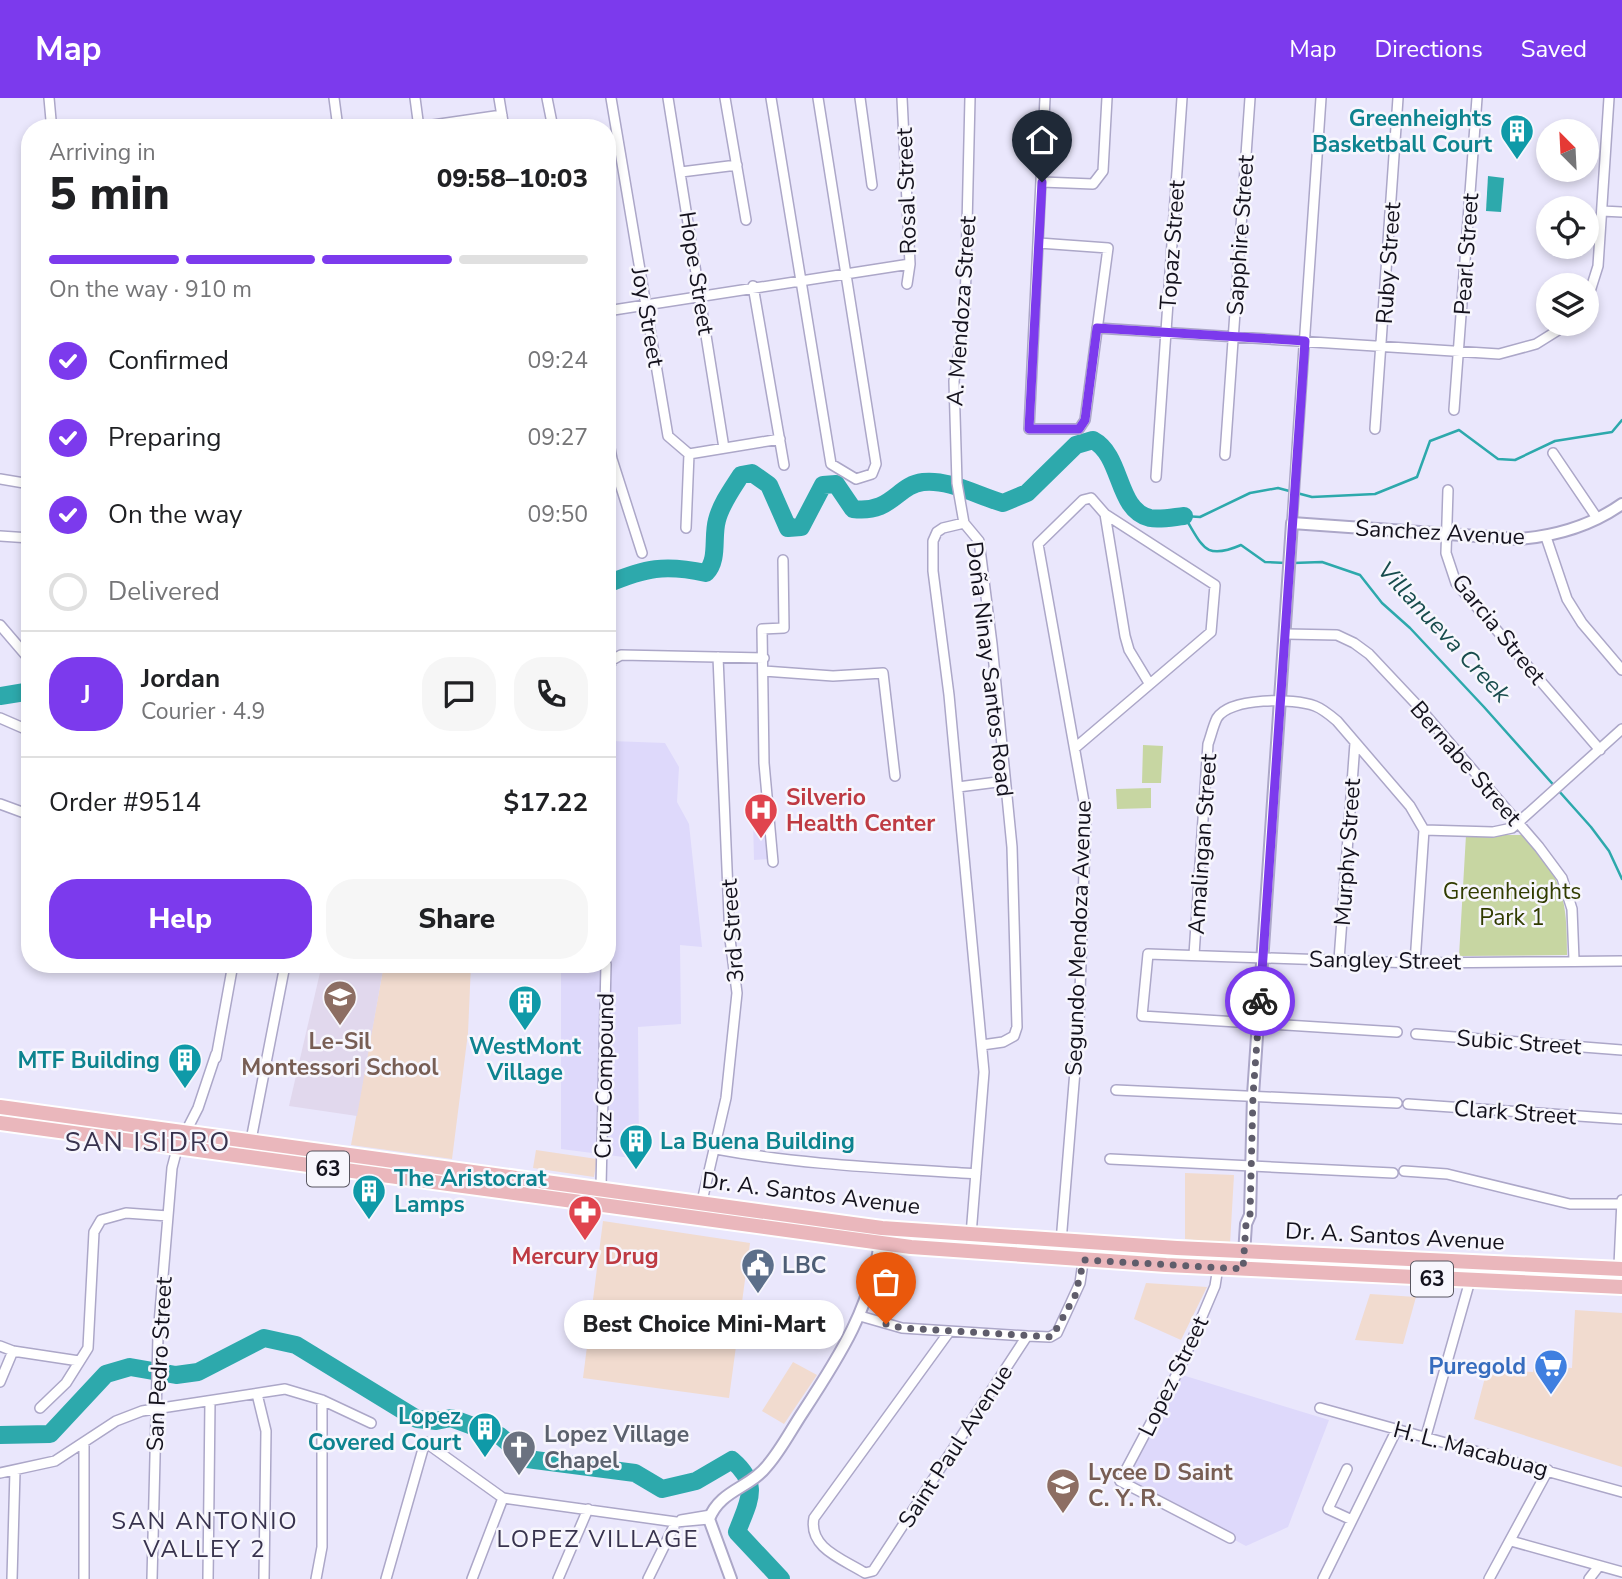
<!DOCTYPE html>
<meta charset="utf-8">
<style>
:root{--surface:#fff;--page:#f6f6f6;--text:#202124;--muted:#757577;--line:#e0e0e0;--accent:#7c3aed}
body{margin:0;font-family:"Nunito Sans",sans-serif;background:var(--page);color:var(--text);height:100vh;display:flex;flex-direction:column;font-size:26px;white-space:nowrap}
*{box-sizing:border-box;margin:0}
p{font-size:23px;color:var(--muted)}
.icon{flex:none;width:38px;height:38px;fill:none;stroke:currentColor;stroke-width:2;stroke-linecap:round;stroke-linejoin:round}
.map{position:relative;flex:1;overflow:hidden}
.side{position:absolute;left:21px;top:21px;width:595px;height:854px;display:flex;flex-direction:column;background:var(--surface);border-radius:28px;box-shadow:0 4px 10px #0003}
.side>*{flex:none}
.needle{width:46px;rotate:336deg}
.buttons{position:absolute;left:1536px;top:21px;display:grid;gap:14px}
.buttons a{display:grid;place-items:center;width:63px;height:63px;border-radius:50%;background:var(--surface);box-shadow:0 4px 10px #0003;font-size:35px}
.pin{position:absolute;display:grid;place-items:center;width:60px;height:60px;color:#fff;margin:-72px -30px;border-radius:50% 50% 50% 0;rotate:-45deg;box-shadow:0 0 7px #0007}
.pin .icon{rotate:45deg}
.courier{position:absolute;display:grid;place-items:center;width:70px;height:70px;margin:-35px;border:5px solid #7c3aed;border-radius:50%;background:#fff;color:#222;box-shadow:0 2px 9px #0007}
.bubble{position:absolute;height:49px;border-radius:24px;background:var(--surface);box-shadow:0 4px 10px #0003;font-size:23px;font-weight:800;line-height:49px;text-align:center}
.overview em{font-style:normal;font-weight:800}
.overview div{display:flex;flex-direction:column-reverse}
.overview{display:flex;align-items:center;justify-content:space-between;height:119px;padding:0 28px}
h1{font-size:46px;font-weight:800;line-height:52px}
.bar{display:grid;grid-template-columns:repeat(4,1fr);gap:10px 7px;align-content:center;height:84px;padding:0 28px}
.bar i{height:9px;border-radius:5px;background:var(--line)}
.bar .current{background:var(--accent)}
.bar p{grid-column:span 4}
.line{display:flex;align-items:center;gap:18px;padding:0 28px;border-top:2px solid var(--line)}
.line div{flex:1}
.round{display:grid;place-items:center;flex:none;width:74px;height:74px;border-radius:28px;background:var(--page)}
ol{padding:0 28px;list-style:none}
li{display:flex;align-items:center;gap:21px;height:77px}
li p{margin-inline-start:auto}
li .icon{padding:7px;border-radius:50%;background:var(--accent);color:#fff;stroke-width:4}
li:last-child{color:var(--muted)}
li i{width:38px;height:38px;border:4px solid var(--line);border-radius:50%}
.cta{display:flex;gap:14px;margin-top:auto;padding:14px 28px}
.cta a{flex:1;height:80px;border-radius:28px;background:var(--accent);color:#fff;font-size:28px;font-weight:800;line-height:80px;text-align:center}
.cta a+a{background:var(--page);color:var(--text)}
header{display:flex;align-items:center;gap:42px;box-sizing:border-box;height:98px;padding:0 35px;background:var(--accent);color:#fff}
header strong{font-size:33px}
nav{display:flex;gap:38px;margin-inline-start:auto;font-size:24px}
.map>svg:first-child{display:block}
.commercial{fill:#f1dbcf}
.built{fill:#ded9fb}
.education{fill:#e1d8ed}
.green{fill:#c7d6a2}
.water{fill:#2da9ac}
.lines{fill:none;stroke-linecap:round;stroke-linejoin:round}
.stream{stroke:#2da9ac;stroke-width:2.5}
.river{stroke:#2da9ac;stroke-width:18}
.minor-casing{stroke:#aca7c8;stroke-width:12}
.tertiary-casing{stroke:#aca7c8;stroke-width:14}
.primary-casing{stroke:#fff;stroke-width:18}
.minor{stroke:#fff;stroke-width:9}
.tertiary{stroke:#fff;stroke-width:10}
.primary{stroke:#eab7bc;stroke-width:14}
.done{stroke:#5f5d6b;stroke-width:7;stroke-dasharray:0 12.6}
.route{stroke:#7c3aed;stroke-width:9}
.labels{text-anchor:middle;stroke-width:5;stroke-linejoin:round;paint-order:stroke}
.shield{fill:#f7f6fd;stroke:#585660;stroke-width:2}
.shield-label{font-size:21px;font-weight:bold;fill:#14121d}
.culture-label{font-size:23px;font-weight:bold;fill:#0d838f;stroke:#f7f6fd;text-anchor:end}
.street-label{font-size:23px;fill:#14121d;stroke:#f7f6fd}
.health-label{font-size:23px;font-weight:bold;fill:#be3a42;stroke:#f7f6fd;text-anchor:start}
.park-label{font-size:23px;fill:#313c00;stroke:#f7f6fd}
.education-label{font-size:23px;font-weight:bold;fill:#785e54;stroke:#f7f6fd}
.service-label{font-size:23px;font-weight:bold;fill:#4e5e75;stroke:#f7f6fd;text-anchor:start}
.shop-label{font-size:23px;font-weight:bold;fill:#366cbe;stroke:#f7f6fd;text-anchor:end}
.worship-label{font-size:23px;font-weight:bold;fill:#5b616d;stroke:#f7f6fd;text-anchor:start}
.water-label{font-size:24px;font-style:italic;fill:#184c4d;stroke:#f7f6fd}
.neighbourhood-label{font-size:24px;letter-spacing:2px;fill:#38334e;stroke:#f7f6fd}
.quarter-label{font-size:26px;letter-spacing:2px;fill:#38334e;stroke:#f7f6fd}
</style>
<header>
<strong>Map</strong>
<nav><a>Map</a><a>Directions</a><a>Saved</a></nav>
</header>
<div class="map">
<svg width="1622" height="1481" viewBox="0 0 1622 1481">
<rect width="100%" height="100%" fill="#eae7fc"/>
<path class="commercial" d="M384 866H471L468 935 452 1061 351 1047Z
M536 1052 597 1061 594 1079 533 1070Z
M1185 1075 1234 1077 1230 1146 1185 1141Z
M603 1123 750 1145 729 1300 583 1280Z
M1146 1185 1207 1189 1181 1242 1134 1221Z
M1370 1196 1416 1199 1403 1246 1355 1242Z
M1575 1212 1622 1215V1369L1474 1321 1487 1272 1533 1274 1534 1268 1572 1270Z
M793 1264 817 1277 784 1326 762 1313Z"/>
<path class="built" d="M607 577 611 643 665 645 679 669 677 704 689 726 702 849 680 847 681 926 638 929 639 1061 561 1051V866H607Z
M768 722 769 761 754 762 753 723Z
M1179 1276 1329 1322 1288 1429 1246 1448 1123 1383Z"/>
<path class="education" d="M322 866H384L357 1018 289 1008Z"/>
<path class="green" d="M1143 647 1163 648 1161 685H1142Z
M1151 690V710L1117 711 1116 691Z
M1466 737H1522C1563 780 1567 799 1567 857L1459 858Z"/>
<path class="water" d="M1488 78 1504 80 1501 114 1486 113Z"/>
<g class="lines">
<path class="stream" d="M1184 418C1203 448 1204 463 1241 447L1265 464 1286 465
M1184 418 1200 419 1250 395 1278 390 1312 399 1375 396 1417 379 1430 343 1459 332 1498 361 1515 362 1555 343 1612 334 1622 322
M1293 465 1322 464 1360 477 1382 505 1410 530 1484 609 1591 729 1609 753 1622 781"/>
<path class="river" d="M607 486C646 470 664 466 706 475 719 461 712 440 717 422 721 406 732 391 741 377L752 375 769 387 788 430 801 429 823 387 836 386 853 411C892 416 897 387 923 384 949 381 978 398 1003 405L1027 395 1076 347 1093 342C1123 358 1116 412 1150 420 1160 422 1174 419 1184 418
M0 598 25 594 30 598
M0 1337 50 1336 106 1276 130 1269 176 1277 198 1274 264 1240 296 1247 417 1321 436 1323 451 1320 500 1338 527 1361 635 1375 662 1391 696 1383 732 1362C761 1387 749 1402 737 1434L781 1481"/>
<g class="minor-casing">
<path id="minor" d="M49 0 51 22
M334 0 338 30
M415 0 419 30
M499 0 504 30
M547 0 553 30
M611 0 668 338 689 356
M668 0 724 350
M725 0 746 122
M771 0 831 366 856 381 872 376 876 366 818 0
M860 0 872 87
M902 0 910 166 907 186
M419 29 502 17
M681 74 737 67
M1042 84 1093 86 1103 73 1107 0
M1602 113 1622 114
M1039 145 1108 150 1085 322 1079 331H1029L1045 0
M753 188 784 367
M1587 203 1598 168 1609 0
M607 213 910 166
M1097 230 1499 256 1536 246 1568 226
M1454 312 1477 0
M1375 331 1398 0
M607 334 612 361 642 455
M1553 355 1597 420
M689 356 780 341
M1225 357 1250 0
M1156 379 1182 0
M0 381 30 386
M1448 392 1446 455 1456 485 1600 652
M964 425 957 385 954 283 965 213 970 0
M1292 425 1321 0
M686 430 689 356
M0 438 30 440
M1546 439 1567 501 1582 525 1622 572
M0 527 30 562
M1286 536 1337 537 1354 545 1369 556 1417 607 1539 749 1562 780 1572 811 1574 862
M764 573 833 578 883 575 895 678
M607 575 612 562 621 557 764 560
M0 620 30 633
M1075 650 1211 534 1215 487 1105 416
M958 689 1005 683
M0 706 30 717
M1424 732 1493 734 1512 730 1622 631
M773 764 764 665 762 531 784 530 783 462
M1194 857 1208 646C1211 638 1213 628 1217 620 1230 599 1294 600 1315 608 1323 611 1330 617 1337 623L1410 708 1424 732 1415 865
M1339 862 1355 645
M1397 934 1142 918 1148 856 1415 865 1622 863
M1416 936 1622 952
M216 960 233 866
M1116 992 1397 1005
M1408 1006 1622 1021
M251 1042 285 867
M716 1051C802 1067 889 1070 976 1076
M1110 1061 1393 1075
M1404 1073 1447 1076 1570 1106H1622
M601 1089 606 866
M702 1103 726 1000 737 895 730 841 718 559
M971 1137 984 974 949 597 933 473V443L937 434 943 430 964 425 979 443 992 546 1012 749 1017 929 1014 938 1003 944 982 947
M1061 1144 1079 924 1086 715 1038 446 1083 402 1091 400 1105 416 1125 538 1129 552 1149 585
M1218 1169 1215 1188 1181 1268 1120 1383 1230 1440
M1618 1189 1622 1102
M860 1218 902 1230 1027 1238
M949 1234 814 1420C808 1450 843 1461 865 1475L873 1473 1027 1238 1050 1239 1057 1235 1080 1185 1086 1144
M0 1248 13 1253 79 1263
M0 1284 13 1253
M257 1296 266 1333 264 1481
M40 1310 66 1285 88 1250 94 1134 101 1122 126 1115 168 1118
M1320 1310 1622 1394
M1426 1338 1475 1165
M84 1345V1481
M1347 1371 1328 1411 1352 1422
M0 1375 55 1363 116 1323 142 1313 285 1291 322 1302 371 1325
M681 1422 711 1417
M1511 1443 1622 1474
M12 1481 15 1373
M152 1481 158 1238 172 1070 177 1051 198 1010 216 956
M208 1481 210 1303
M316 1481 322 1449V1302
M386 1481 425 1344 503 1400 676 1424 709 1421
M472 1481 503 1400
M558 1481 588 1411
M648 1481 676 1424
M1323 1481 1397 1331
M1489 1481 1548 1372
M1589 1481 1599 1468"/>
</g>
<g class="tertiary-casing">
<path id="tertiary" d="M1243 1171 1246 1126 1250 1117 1253 997 1292 425 1519 441C1556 438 1591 428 1622 406
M731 1481 709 1421C720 1392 750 1390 767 1368 781 1352 791 1332 803 1314 841 1256 871 1209 881 1139"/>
</g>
<g class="primary-casing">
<path id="primary" d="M0 1009 882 1130 1177 1150 1622 1171
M0 1025 911 1149 1166 1167 1622 1189"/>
</g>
<use href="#minor" class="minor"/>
<use href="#tertiary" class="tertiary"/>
<use href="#primary" class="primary"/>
</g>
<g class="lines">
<path class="done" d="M886 1226 902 1230 1052 1239 1075 1198 1084 1162 1243 1171 1246 1126 1250 1117 1253 997 1260 903"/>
<path class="route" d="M1042 84 1029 331H1079L1085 322 1097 230 1305 243 1260 903"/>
</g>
<defs>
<g id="building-pin" transform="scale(1.75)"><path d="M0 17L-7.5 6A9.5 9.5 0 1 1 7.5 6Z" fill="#0f9aa8" stroke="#f7f6fd"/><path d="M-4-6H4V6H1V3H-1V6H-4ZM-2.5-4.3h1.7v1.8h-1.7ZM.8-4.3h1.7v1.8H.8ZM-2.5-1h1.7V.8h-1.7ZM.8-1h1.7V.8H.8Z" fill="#fff"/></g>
<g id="hospital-pin" transform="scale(1.75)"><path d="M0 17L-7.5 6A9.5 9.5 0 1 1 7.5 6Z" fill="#e0444e" stroke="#f7f6fd"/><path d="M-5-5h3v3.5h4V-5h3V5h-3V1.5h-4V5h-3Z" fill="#fff"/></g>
<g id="school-pin" transform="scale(1.75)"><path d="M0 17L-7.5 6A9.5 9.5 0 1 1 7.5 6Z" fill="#8d6e63" stroke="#f7f6fd"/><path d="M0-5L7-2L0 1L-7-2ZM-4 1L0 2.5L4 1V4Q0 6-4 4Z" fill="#fff"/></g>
<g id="pharmacy-pin" transform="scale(1.75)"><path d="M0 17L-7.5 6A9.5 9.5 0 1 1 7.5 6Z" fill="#e0444e" stroke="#f7f6fd"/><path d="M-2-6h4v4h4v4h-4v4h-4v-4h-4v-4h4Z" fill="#fff"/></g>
<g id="civic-pin" transform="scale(1.75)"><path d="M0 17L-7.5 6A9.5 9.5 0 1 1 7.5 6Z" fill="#5c6f8a" stroke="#f7f6fd"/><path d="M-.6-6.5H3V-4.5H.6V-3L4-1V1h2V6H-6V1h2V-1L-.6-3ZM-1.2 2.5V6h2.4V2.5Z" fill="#fff"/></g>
<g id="supermarket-pin" transform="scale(1.75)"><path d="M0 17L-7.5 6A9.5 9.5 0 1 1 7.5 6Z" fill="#3f7fe0" stroke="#f7f6fd"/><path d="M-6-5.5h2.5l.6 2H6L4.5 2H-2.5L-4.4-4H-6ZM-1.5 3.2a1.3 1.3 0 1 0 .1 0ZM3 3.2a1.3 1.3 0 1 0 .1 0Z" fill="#fff"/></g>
<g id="church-pin" transform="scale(1.75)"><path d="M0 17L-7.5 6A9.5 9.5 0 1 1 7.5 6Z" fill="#6b7280" stroke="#f7f6fd"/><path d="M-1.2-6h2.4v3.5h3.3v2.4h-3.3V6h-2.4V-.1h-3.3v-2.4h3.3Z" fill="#fff"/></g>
</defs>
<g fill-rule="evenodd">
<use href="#building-pin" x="1517" y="33"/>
<use href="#hospital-pin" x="761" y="712"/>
<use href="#school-pin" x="340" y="899"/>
<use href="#building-pin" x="525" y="904"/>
<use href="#building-pin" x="185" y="962"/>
<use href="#building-pin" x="636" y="1043"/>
<use href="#building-pin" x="369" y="1093"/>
<use href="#pharmacy-pin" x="585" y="1114"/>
<use href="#civic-pin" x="758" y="1167"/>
<use href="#supermarket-pin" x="1551" y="1268"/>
<use href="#building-pin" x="485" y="1331"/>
<use href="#church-pin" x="519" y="1349"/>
<use href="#school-pin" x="1063" y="1387"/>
</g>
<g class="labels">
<g class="shield">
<rect x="307" y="1053.5" width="42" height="35" rx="5"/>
<rect x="1411" y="1163.5" width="42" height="35" rx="5"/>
</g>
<g class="shield-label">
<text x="328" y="1078">63</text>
<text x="1432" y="1188">63</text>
</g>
<g class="culture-label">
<text x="1492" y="28">Greenheights<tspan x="1492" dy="26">Basketball Court</tspan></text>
<text x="525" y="956" text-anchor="middle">WestMont<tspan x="525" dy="26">Village</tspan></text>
<text x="160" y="970">MTF Building</text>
<text x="660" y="1051" text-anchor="start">La Buena Building</text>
<text x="394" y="1088" text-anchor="start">The Aristocrat<tspan x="394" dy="26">Lamps</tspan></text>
<text x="461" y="1326">Lopez<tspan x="461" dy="26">Covered Court</tspan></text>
</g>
<g class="street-label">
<text transform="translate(906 93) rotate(-92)" y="8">Rosal Street</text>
<text transform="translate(1240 137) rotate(-86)" y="8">Sapphire Street</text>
<text transform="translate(1172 147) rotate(-86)" y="8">Topaz Street</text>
<text transform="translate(1466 156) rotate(-86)" y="8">Pearl Street</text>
<text transform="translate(1388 165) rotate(-86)" y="8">Ruby Street</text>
<text transform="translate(697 175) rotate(81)" y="8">Hope Street</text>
<text transform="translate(961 213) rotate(-86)" y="8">A. Mendoza Street</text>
<text transform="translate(648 219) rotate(80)" y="8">Joy Street</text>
<text transform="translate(1440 434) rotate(3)" y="8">Sanchez Avenue</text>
<text transform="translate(1499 531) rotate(51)" y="8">Garcia Street</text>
<text transform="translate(990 571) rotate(83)" y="8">Doña Ninay Santos Road</text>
<text transform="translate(1466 665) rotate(49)" y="8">Bernabe Street</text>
<text transform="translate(1202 746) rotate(-86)" y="8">Amalingan Street</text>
<text transform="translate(1347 754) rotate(-86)" y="8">Murphy Street</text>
<text transform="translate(732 833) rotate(-94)" y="8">3rd Street</text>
<text transform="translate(1078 840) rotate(-88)" y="8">Segundo Mendoza Avenue</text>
<text transform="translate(1385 862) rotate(1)" y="8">Sangley Street</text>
<text transform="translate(1519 944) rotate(4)" y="8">Subic Street</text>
<text transform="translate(604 978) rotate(-89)" y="8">Cruz Compound</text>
<text transform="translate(1515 1014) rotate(4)" y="8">Clark Street</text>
<text transform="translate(811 1095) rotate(7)" y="8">Dr. A. Santos Avenue</text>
<text transform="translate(1395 1138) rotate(3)" y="8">Dr. A. Santos Avenue</text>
<text transform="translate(159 1266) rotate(-87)" y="8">San Pedro Street</text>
<text transform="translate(1173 1278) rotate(-64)" y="8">Lopez Street</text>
<text transform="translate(955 1348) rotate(-57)" y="8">Saint Paul Avenue</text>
<text transform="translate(1471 1351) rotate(15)" y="8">H. L. Macabuag</text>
</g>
<g class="health-label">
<text x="786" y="707">Silverio<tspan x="786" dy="26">Health Center</tspan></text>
<text x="585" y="1166" text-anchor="middle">Mercury Drug</text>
</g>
<g class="park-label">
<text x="1512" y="801">Greenheights<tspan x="1512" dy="26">Park 1</tspan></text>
</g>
<g class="education-label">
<text x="340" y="951">Le-Sil<tspan x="340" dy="26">Montessori School</tspan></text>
<text x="1088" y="1382" text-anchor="start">Lycee D Saint<tspan x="1088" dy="26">C. Y. R.</tspan></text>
</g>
<g class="service-label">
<text x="782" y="1175">LBC</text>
</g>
<g class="shop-label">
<text x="1526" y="1276">Puregold</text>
</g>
<g class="worship-label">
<text x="544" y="1344">Lopez Village<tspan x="544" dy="26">Chapel</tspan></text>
</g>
<g class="water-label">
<text transform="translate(1444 534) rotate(47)" y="8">Villanueva Creek</text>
</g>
<g class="neighbourhood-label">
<text x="205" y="1431">SAN ANTONIO<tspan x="205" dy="28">VALLEY 2</tspan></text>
<text x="598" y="1449">LOPEZ VILLAGE</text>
</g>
<g class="quarter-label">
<text x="148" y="1053">SAN ISIDRO</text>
</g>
</g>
</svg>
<div class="buttons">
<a><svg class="needle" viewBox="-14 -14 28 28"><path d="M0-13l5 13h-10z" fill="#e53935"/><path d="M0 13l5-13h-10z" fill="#757577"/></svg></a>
<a><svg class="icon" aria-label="locate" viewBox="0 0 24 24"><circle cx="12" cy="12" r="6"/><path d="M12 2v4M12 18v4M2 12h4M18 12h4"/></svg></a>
<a><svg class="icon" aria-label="layers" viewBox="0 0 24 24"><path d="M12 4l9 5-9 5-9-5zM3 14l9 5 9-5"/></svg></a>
</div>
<div class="pin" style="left:886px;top:1226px;background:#ea580c"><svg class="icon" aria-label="bag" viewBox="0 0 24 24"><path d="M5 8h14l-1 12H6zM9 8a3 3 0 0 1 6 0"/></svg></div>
<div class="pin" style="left:1042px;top:84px;background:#1f2937"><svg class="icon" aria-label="home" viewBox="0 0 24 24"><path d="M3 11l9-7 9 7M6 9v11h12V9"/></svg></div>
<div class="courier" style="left:1260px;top:903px"><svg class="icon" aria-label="bike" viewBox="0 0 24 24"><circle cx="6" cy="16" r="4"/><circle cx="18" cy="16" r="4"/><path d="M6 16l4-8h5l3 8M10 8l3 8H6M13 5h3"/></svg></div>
<div class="bubble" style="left:564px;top:1202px;width:280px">Best Choice Mini-Mart</div>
<section class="side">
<div class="overview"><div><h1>5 min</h1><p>Arriving in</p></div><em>09:58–10:03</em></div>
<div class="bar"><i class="current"></i><i class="current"></i><i class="current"></i><i></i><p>On the way · 910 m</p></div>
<ol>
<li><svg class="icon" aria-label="check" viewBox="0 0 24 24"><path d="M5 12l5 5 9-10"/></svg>Confirmed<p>09:24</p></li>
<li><svg class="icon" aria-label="check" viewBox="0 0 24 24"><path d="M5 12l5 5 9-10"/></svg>Preparing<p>09:27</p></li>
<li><svg class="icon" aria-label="check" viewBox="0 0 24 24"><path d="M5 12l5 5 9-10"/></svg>On the way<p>09:50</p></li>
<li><i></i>Delivered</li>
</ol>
<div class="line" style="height:126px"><b class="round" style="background:var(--accent);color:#fff">J</b><div><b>Jordan</b><p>Courier · 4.9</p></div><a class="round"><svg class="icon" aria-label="chat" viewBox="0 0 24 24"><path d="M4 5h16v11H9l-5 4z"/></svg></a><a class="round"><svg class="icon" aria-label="phone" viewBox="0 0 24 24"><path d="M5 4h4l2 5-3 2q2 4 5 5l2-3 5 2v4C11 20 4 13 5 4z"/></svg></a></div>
<div class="line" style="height:91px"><div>Order #9514</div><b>$17.22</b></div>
<div class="cta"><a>Help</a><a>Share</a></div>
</section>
</div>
